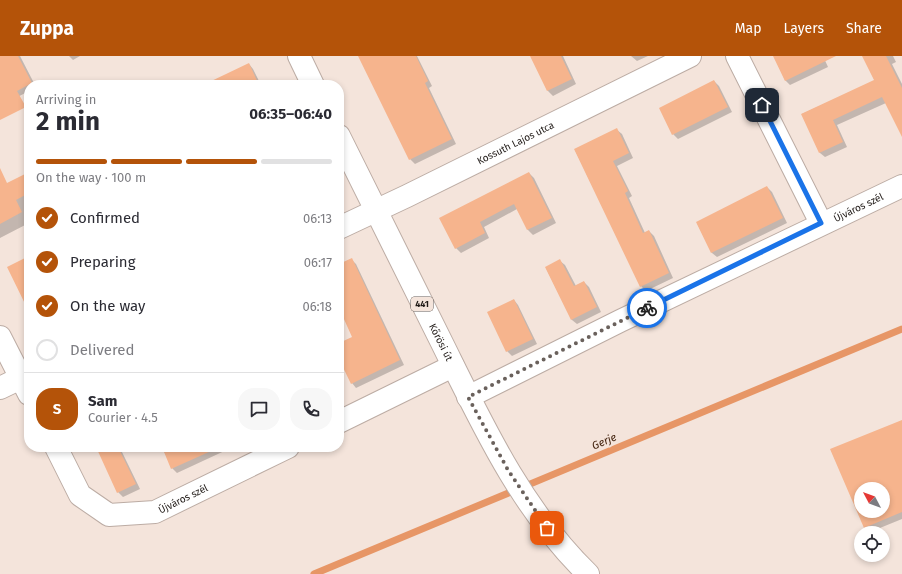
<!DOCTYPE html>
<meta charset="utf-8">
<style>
:root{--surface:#fff;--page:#f7f7f7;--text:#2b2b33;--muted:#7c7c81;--line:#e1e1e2;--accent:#b45309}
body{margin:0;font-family:"Fira Sans",sans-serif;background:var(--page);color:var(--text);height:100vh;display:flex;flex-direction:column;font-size:15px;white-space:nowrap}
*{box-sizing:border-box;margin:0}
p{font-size:13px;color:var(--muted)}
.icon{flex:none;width:22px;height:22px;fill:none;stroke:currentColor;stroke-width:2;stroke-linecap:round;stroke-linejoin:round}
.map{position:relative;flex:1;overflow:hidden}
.drawer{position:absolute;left:24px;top:24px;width:320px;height:372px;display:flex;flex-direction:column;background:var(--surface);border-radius:16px;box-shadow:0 2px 6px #0003}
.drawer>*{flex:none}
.needle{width:26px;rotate:311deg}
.tools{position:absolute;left:854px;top:426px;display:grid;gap:8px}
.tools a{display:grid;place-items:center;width:36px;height:36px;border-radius:50%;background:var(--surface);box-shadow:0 2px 6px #0003;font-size:20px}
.pin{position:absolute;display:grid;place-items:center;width:34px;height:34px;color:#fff;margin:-17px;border-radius:8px;box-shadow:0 2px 6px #0006}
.courier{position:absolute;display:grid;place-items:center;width:40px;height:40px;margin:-20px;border:3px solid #1a73e8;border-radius:50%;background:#fff;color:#222;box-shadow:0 1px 5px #0007}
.head em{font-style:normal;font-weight:700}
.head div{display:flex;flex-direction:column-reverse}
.head{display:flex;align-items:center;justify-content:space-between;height:68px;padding:0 12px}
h1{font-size:26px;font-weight:700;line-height:30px}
.bar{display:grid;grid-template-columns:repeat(4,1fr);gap:6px 4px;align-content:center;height:48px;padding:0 12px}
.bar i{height:5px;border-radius:3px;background:var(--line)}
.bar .active{background:var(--accent)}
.bar p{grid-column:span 4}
.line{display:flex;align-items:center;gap:10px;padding:0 12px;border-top:1px solid var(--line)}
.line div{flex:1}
.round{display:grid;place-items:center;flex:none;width:42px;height:42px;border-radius:16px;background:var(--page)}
ol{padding:0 12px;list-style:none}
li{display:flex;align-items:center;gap:12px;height:44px}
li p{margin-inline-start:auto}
li .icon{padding:4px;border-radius:50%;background:var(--accent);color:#fff;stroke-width:4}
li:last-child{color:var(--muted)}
li i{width:22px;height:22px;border:2px solid var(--line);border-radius:50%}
header{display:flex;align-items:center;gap:24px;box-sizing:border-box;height:56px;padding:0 20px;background:var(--accent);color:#fff}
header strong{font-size:19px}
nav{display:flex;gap:22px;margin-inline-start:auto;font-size:14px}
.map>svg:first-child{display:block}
.shadow{fill:#0003;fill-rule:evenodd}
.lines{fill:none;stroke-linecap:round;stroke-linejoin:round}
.stream{stroke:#e79666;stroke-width:7}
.building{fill:#f6b48d;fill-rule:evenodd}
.minor-casing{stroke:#bcaca4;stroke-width:24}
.primary-casing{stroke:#bcaca4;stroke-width:24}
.minor{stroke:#fff;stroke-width:22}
.primary{stroke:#fff;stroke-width:22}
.done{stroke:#6a615c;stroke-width:4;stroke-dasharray:0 7.2}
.route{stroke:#1a73e8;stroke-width:5}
.labels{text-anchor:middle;stroke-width:3.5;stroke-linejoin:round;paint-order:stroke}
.shield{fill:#f4e4db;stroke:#605752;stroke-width:1}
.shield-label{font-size:9px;font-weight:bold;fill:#201a17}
.street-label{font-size:10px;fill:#201a17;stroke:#f4e4db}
.water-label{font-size:11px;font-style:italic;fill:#41210c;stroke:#f4e4db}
</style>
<header>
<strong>Zuppa</strong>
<nav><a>Map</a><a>Layers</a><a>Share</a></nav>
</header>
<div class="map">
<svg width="902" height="518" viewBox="0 0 902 518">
<rect width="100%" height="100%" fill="#f4e4db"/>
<path class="shadow" d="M0 0H20L35 29H29V35L10 45 0 31Z
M69 0H80L73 4Z
M359 0H417L432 30 429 32 456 88 415 108 410 103Z
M531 0H563L576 28 553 40 548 35Z
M631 0H648L637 5Z
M774 0H823L828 11 790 29 785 24Z
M863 0H893L896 6 892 8 902 28V79L886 47 837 69 847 91 825 101 820 97 802 58 875 25Z
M249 8 253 13 261 29H206Z
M714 25 719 30 732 56 678 83 673 78Z
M617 74 622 78 633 102 617 110 632 140 629 142 645 177 649 175 654 180 673 222 646 235 641 230 575 94Z
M29 117V152L25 154 29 162V167L0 182V131Z
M529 117 534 122 556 167 533 179 528 174 517 153 484 171 489 182 461 197 456 192 441 162Z
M767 131 772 136 787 167 717 201 712 197 697 167Z
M351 203 356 208 404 309 356 332 352 327 339 301V288L354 281 339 250V209Z
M560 205 565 209 576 230 584 226 589 231 601 256 577 268 572 264 546 212Z
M514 244 518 249 537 288 512 300 507 295Z
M902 365V463L870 476 865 471 831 394ZM861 433H883V455H861Z
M162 391H233L177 417 172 412Z
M117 392 122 396 140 433 123 441 118 436Z"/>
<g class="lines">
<path class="stream" d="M314 518 902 273"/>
</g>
<path class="building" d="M0 0H18L32 27 17 35 26 51 0 64Z
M358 0H416L428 25 425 27 452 83 409 104Z
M530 0H561L572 23 547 35Z
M773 0H836L785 25Z
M862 0H886L902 32V81L882 41 833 64 843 86 819 97 801 58 874 24Z
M249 7 259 29H203Z
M714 24 728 51 672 79 659 52Z
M617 72 629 97 613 105 628 135 625 137 643 177 649 174 669 217 640 231 574 93Z
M0 112 7 127 29 116V137L16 144 22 156 0 168Z
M529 116 552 162 527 174 514 148 480 166 485 177 455 193 439 162Z
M767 130 783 162 711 197 696 166Z
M29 200V256L7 211Z
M352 202 400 304 351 328 339 303V287L352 281 339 252V208Z
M560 203 574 230 584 225 597 251 571 264 545 211Z
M514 243 533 283 506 296 487 256Z
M902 364V456L864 472 830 393ZM861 433H883V455H861Z
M96 391H118L136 428 117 437Z
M162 391H220L171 413Z"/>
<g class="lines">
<g class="minor-casing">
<g id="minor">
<path d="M737 0 821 167"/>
<path id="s1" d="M339 172 407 140 690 0"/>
<path d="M0 281 29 338"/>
<path d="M0 332 29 318"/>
<path id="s2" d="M468 341 620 265 902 130"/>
<path d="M339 366 453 310"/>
<path id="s3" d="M56 391 80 439 109 459 155 456 288 391"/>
</g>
</g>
<g class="primary-casing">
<g id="primary">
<path d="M299 0 313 29"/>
<path id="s4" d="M339 80C374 150 408 220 443 289 483 370 522 454 588 518"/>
</g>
</g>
<use href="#minor" class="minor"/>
<use href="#primary" class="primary"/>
</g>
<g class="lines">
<path class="done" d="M547 472 508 414 468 341 647 252"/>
<path class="route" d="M647 252 821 167 762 49"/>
</g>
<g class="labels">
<rect class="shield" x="411" y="241" width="22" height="14" rx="3"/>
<g class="shield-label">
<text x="422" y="251">441</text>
</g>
<g class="street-label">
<text dy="4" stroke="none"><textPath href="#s1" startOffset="196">Kossuth Lajos utca</textPath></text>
<text dy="4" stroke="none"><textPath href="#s2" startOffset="434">Újváros szél</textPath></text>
<text dy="4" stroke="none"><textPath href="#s4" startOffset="230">Kőrösi út</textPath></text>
<text dy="4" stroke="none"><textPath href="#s3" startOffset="166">Újváros szél</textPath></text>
</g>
<g class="water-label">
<text transform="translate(604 385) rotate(-23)" y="4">Gerje</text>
</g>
</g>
</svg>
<div class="tools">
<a><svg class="needle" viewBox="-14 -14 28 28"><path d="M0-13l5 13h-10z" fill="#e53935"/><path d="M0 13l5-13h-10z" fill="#7c7c81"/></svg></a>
<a><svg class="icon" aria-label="locate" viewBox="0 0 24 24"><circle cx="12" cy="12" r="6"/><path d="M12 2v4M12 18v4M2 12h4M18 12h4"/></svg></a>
</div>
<div class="pin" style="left:547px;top:472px;background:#ea580c"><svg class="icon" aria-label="bag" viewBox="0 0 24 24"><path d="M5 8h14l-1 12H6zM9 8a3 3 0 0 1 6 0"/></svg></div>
<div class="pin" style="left:762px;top:49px;background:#1f2937"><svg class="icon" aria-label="home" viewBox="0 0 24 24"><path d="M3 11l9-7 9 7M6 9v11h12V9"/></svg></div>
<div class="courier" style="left:647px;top:252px"><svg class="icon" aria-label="bike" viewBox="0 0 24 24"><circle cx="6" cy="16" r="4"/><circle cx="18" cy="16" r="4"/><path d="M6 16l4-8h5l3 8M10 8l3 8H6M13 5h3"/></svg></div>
<section class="drawer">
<div class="head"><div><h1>2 min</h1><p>Arriving in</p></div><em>06:35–06:40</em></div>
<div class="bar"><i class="active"></i><i class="active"></i><i class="active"></i><i></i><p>On the way · 100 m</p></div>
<ol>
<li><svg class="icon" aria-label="check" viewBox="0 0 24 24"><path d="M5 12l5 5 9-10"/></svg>Confirmed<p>06:13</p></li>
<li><svg class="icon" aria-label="check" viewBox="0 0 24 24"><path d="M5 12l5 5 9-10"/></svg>Preparing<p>06:17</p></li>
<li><svg class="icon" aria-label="check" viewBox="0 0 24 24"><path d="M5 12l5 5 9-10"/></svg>On the way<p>06:18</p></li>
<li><i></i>Delivered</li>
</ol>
<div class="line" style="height:72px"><b class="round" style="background:var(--accent);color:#fff">S</b><div><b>Sam</b><p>Courier · 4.5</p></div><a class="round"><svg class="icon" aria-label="chat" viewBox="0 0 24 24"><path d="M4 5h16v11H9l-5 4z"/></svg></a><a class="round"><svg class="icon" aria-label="phone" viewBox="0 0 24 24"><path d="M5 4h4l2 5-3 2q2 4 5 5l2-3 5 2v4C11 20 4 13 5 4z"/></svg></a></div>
</section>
</div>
